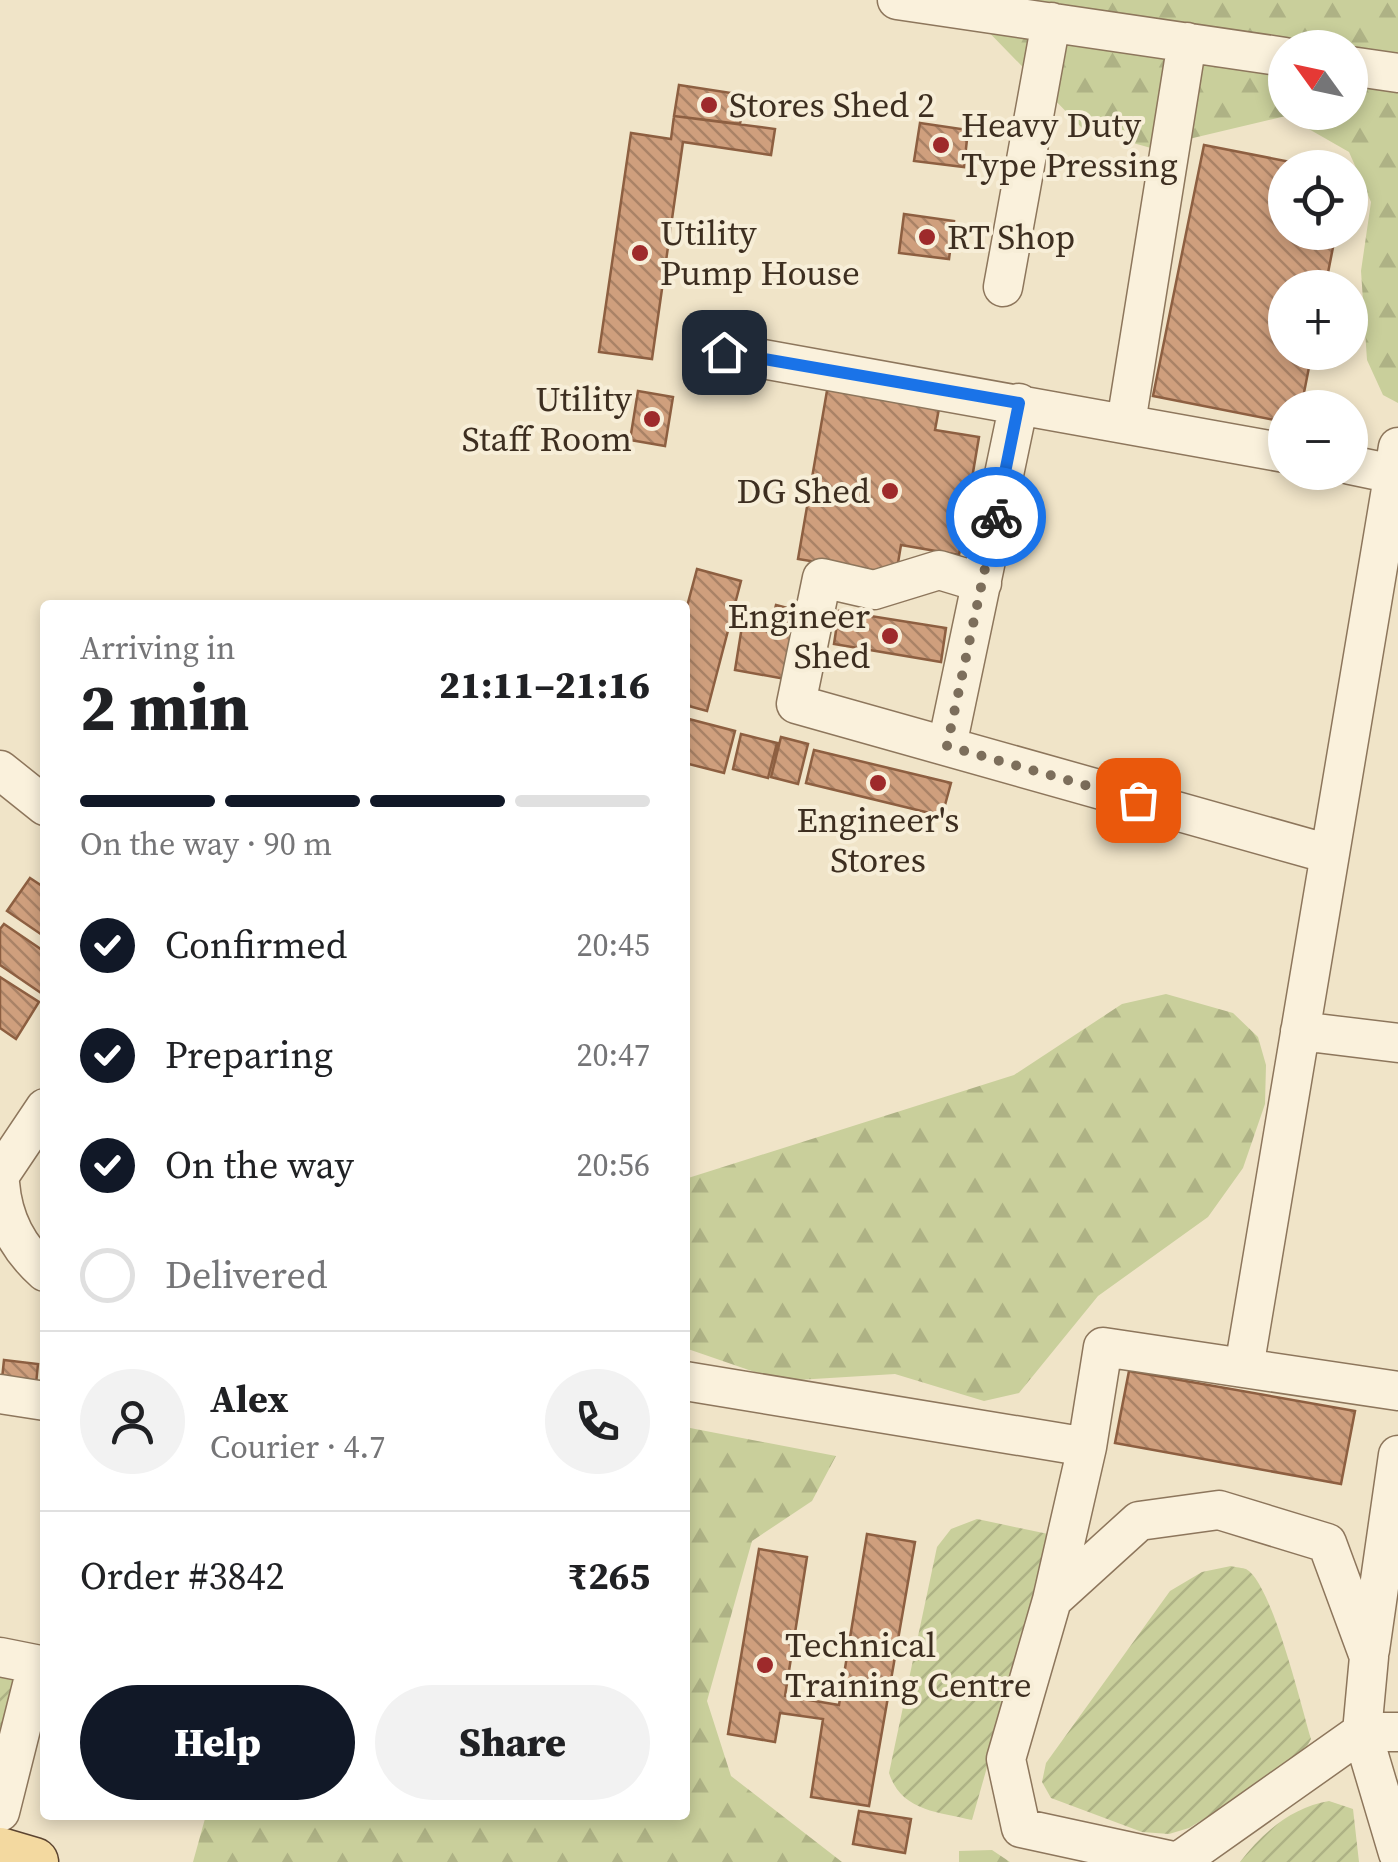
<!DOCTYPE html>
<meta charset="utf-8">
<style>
:root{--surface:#fff;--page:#f2f2f2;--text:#202124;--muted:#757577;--line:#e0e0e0;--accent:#111827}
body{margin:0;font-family:"Source Serif 4",serif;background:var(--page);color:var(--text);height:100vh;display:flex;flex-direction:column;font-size:38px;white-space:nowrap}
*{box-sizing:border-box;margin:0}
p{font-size:32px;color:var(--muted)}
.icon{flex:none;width:55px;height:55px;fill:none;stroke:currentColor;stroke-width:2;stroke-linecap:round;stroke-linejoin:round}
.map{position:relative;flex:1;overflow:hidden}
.panel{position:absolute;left:40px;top:600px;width:650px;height:1220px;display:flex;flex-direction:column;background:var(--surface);border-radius:10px;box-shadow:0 5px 15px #0003}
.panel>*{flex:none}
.needle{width:65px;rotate:303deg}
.fabs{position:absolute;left:1268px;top:30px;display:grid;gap:20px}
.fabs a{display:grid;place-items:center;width:100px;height:100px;border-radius:50%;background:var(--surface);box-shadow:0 5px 15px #0003;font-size:50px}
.pin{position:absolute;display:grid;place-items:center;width:85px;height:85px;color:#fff;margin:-42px;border-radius:20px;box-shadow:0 5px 15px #0006}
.courier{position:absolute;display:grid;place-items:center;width:100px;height:100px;margin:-50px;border:8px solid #1a73e8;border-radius:50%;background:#fff;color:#222;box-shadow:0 2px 12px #0007}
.overview em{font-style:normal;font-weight:800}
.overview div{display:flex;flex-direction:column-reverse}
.overview{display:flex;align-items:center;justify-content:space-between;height:170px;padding:0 40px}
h1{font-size:65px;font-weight:800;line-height:75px}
.bar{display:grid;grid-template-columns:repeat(4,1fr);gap:15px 10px;align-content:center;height:120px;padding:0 40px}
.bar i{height:12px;border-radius:8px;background:var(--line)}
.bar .selected{background:var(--accent)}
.bar p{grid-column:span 4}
.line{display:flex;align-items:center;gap:25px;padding:0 40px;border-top:2px solid var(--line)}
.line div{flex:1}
.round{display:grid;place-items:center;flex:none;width:105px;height:105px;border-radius:52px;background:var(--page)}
ol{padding:0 40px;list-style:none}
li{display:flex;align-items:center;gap:30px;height:110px}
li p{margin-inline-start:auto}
li .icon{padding:10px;border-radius:50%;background:var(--accent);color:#fff;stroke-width:4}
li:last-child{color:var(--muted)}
li i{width:55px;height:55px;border:5px solid var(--line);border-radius:50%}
.primary-button{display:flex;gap:20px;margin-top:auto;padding:20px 40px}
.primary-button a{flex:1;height:115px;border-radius:60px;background:var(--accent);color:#fff;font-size:40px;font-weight:800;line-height:115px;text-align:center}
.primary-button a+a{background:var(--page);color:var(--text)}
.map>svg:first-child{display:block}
.forest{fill:url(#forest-firs);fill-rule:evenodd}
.garden{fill:url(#garden-furrows)}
.building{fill:url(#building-back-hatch);stroke:#8d5f41;stroke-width:2.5}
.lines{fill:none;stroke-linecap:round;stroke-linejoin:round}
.minor-casing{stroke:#8d765c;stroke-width:41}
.major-casing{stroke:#5b4430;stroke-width:51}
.minor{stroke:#faf1dc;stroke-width:38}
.major{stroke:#f3d9a0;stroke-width:48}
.done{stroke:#7c6e5b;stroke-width:10;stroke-dasharray:0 18}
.route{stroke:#1a73e8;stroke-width:12}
.poi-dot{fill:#9e2a2b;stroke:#f7eed8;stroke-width:4}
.labels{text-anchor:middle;stroke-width:8;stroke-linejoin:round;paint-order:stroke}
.poi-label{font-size:35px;fill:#3d2e20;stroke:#f7eed8;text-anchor:start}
</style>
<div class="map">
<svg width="1398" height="1862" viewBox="0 0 1398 1862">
<defs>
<pattern id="forest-firs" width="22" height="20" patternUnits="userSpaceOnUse" patternTransform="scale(2.5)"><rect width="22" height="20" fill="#c9cf9b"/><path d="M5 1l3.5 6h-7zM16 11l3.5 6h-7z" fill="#aeb285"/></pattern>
<pattern id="garden-furrows" width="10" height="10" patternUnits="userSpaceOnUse" patternTransform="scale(2.5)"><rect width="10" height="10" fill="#c9cf9b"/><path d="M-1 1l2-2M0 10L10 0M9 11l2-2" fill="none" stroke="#aeb285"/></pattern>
<pattern id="building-back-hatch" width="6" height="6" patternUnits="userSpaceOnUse" patternTransform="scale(2.5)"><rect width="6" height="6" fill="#cf9f7d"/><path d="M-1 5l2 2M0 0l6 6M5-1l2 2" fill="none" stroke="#a98266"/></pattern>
</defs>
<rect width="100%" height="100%" fill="#f0e4c8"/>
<path class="forest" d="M950 0H1398V403L1383 395 1367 360 1361 271 1371 202 1349 152 1286 116 1151 148 1083 129 978 21ZM1285 48H1350V112H1285Z
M1166 994 1233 1013 1258 1037 1266 1065 1265 1104 1243 1168 1208 1217 1098 1296 1019 1393 984 1401 895 1374 781 1381 685 1348V1179L1014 1075 1122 1004Z
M685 1427 836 1456 812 1501 752 1541 707 1701 731 1776 842 1862H193L206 1815H685Z
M992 1850 1010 1862H959V1851Z"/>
<path class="garden" d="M977 1519 1053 1535 972 1820C938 1812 901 1811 889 1773L937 1547 951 1529Z
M1231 1566C1234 1567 1244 1568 1246 1569 1272 1583 1301 1706 1311 1739L1300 1760 1189 1828 1169 1834 1142 1832 1051 1798 1042 1782 1046 1763 1170 1591 1202 1572Z
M0 1662 20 1666 0 1738Z
M1329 1801 1353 1809 1359 1862H1240C1262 1833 1292 1807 1329 1801Z"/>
<path class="building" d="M679 85 744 95 740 124 674 116Z
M674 116 775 129 771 155 683 142 652 359 599 352 631 133 671 139Z
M920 123 968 130 964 167 914 161Z
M1204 145 1321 168H1285V232H1336L1325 288H1285V352H1312L1301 408H1285V422L1153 396Z
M904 214 954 221 949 259 899 253Z
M828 385 940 403 935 430 979 437 959 555 901 545 896 575 798 559Z
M638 391 673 397 665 446 630 440Z
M697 569 741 581 707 711 685 705V614Z
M776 605 791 609 790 614 799 630 791 680 735 670 743 620 771 625Z
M839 611 946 628 941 662 834 644Z
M685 718 735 731 724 773 685 763Z
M741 734 777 743 768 778 733 769Z
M781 737 808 744 798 784 771 777Z
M814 750 951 783 942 816 806 783Z
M30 878 45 888V937L7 911Z
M4 924 45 952V986L41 993 0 965V929Z
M0 977 39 1002 16 1039 0 1028Z
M4 1360 38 1364 36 1384 2 1379Z
M1129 1371 1355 1411 1341 1484 1115 1443Z
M867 1534 915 1542 869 1806 811 1797 823 1719 780 1713 775 1742 728 1734 759 1549 807 1557 785 1696 839 1705Z
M859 1811 911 1819 905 1853 853 1844Z"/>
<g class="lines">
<g class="minor-casing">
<path id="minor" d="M897 0 1285 57
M1350 66 1398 73
M1003 287 1051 22
M724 352 1285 453
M1126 423 1187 42
M1350 465 1398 475
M982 583 939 570 874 590 822 578 796 704 1329 854
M947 746 1019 403
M0 770 45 806
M1300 1031 1398 1043
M0 1175 45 1108
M0 1183C3 1220 18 1248 45 1272
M1244 1368 1398 447
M685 1381 1087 1447
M0 1394 45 1401
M1219 1510 1327 1543 1369 1657 1362 1732 1178 1862 1021 1828 1006 1759 1052 1600 1139 1521Z
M1052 1600 1087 1447 1103 1347 1398 1391
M1370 1650 1398 1455
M0 1657 45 1666
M1398 1732H1362L1398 1853
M0 1812 37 1665"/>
</g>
<g class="major-casing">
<path id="major" d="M0 1852 34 1862"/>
</g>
<use href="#minor" class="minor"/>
<use href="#major" class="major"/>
</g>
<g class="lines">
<path class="done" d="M996 517 947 746 1138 800"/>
<path class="route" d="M724 352 1019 403 996 517"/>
</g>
<g class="poi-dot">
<circle cx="709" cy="105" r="10"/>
<circle cx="941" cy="145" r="10"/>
<circle cx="927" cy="237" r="10"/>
<circle cx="640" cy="253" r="10"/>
<circle cx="652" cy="419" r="10"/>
<circle cx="890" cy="491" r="10"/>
<circle cx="890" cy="636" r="10"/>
<circle cx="878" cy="783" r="10"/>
<circle cx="765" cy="1665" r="10"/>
</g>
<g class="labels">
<g class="poi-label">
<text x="729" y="117">Stores Shed 2</text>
<text x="961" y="137">Heavy Duty<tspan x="961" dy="40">Type Pressing</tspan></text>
<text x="660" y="245">Utility<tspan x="660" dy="40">Pump House</tspan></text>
<text x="947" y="249">RT Shop</text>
<text x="632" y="411" text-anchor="end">Utility<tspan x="632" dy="40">Staff Room</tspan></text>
<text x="870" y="503" text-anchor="end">DG Shed</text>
<text x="870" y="628" text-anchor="end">Engineer<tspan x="870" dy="40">Shed</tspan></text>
<text x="878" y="832" text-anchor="middle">Engineer's<tspan x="878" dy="40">Stores</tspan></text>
<text x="785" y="1657">Technical<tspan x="785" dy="40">Training Centre</tspan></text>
</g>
</g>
</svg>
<div class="fabs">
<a><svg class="needle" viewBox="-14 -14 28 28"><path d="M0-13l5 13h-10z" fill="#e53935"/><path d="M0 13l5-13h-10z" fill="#757577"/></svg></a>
<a><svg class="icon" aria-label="locate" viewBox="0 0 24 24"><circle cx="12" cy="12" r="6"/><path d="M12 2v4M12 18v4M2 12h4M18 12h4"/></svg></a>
<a>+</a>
<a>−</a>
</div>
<div class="pin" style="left:1138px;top:800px;background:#ea580c"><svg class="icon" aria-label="bag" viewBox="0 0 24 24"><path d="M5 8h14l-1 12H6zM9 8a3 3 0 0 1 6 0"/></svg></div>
<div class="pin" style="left:724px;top:352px;background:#1f2937"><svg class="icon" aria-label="home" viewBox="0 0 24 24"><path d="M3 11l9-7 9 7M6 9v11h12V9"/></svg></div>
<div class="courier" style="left:996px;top:517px"><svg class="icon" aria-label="bike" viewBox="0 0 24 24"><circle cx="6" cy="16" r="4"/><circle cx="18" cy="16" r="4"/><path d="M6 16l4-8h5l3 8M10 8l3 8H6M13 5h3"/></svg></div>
<section class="panel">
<div class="overview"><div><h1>2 min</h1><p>Arriving in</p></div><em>21:11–21:16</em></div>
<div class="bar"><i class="selected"></i><i class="selected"></i><i class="selected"></i><i></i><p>On the way · 90 m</p></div>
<ol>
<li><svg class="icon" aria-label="check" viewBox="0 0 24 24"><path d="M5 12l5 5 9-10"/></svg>Confirmed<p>20:45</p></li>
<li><svg class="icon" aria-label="check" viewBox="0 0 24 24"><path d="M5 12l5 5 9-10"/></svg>Preparing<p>20:47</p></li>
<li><svg class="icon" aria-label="check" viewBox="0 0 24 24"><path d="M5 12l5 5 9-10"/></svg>On the way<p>20:56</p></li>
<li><i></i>Delivered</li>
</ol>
<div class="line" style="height:180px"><a class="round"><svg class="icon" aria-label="person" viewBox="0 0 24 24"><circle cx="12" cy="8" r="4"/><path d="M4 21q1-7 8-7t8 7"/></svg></a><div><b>Alex</b><p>Courier · 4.7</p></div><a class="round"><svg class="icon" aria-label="phone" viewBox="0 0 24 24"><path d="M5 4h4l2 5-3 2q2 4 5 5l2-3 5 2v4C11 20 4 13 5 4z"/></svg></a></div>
<div class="line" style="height:130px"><div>Order #3842</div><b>₹265</b></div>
<div class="primary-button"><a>Help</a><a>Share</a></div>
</section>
</div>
